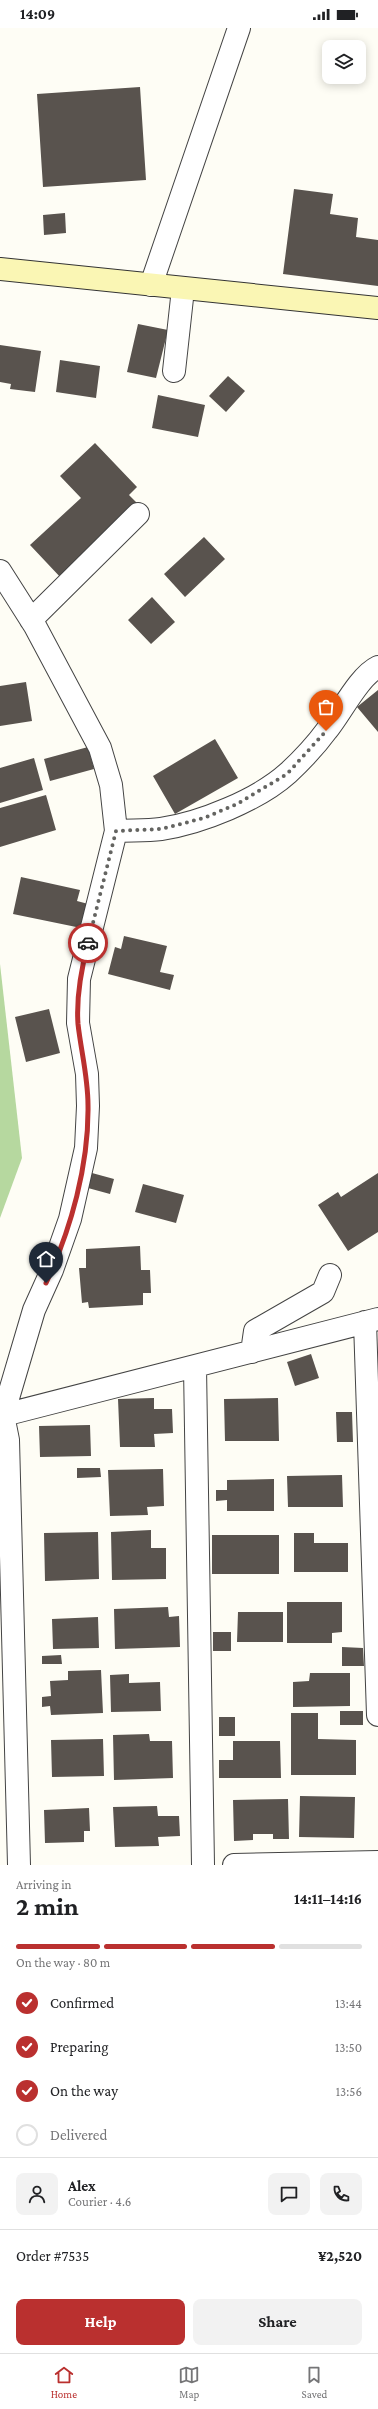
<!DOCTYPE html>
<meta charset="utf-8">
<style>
:root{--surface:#fff;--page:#f2f2f2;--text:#202124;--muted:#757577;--line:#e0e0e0;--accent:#ba302f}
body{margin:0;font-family:"Crimson Pro",serif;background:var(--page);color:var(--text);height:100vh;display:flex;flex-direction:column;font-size:15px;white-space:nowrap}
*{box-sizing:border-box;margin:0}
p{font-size:13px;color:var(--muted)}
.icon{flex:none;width:22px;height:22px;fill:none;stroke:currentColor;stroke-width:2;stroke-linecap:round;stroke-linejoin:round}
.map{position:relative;height:1837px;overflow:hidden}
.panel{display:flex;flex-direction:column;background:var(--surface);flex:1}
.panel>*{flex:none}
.tools{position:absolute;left:322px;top:12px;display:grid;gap:8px}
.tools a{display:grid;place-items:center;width:44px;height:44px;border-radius:8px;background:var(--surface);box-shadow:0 2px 10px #0003;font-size:20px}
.pin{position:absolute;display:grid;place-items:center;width:34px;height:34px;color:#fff;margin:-41px -17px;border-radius:50% 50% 50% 0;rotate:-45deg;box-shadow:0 0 4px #0007}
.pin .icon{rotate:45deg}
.courier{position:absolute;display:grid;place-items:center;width:40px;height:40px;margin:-20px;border:3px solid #ba302f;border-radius:50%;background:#fff;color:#222;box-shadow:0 1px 5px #0007}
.overview em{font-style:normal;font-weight:700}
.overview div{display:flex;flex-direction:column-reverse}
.overview{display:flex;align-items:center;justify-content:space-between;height:68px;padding:0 16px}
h1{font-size:26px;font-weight:700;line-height:30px}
.bar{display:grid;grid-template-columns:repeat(4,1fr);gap:6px 4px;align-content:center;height:48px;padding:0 16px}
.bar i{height:5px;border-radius:3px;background:var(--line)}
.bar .current{background:var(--accent)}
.bar p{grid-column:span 4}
.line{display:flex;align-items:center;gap:10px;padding:0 16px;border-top:1px solid var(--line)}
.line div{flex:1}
.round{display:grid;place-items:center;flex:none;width:42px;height:42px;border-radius:8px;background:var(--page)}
ol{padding:0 16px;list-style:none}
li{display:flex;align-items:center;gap:12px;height:44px}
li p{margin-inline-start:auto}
li .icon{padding:4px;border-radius:50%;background:var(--accent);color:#fff;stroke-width:4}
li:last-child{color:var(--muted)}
li i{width:22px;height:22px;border:2px solid var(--line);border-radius:50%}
.button{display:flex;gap:8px;margin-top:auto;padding:8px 16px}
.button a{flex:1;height:46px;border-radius:8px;background:var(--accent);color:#fff;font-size:16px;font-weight:700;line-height:46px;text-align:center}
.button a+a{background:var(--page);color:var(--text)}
.status{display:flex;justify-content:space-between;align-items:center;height:28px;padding:0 20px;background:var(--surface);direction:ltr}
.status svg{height:11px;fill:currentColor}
.dock{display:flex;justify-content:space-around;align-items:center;height:56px;border-top:1px solid var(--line);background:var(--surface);font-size:11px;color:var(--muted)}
.dock a{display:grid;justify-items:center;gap:2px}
.dock .current{color:var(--accent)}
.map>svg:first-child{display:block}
.forest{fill:#b6d89f}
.building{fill:#59534e}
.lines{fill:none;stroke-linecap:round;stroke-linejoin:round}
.street-casing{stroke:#444;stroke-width:24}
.secondary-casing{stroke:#333;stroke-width:24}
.street{stroke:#fff;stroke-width:22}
.secondary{stroke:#faf6b4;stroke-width:22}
.done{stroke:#646461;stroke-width:4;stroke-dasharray:0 7.2}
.route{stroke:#ba302f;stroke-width:5}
</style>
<div class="status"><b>14:09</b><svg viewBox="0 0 49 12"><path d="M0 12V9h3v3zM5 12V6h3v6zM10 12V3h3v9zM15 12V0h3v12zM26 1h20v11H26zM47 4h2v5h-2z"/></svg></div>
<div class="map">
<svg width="378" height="1837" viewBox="0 0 378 1837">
<rect width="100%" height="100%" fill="#fefdf5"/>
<path class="forest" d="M0 936 22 1130 0 1190Z"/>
<path class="building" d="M140 59 146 152 43 159 37 66Z
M294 161 333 166 330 186 358 190 356 209 378 212V258L283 246Z
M65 185 66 205 44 207 43 187Z
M138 296 168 302 156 350 127 344Z
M0 317 41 323 35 364 10 361 11 356 0 354Z
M60 332 100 338 96 370 56 364Z
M228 348 245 363 226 384 209 368Z
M158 367 205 377 198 409 152 400Z
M95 415 137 459 129 467 140 478 62 551 30 517 81 470 60 448Z
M204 509 225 531 185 569 164 546Z
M152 569 175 594 151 616 128 592Z
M26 654 32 693 0 698V658Z
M378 662V704L357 679Z
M215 711 238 750 175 786 153 748Z
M88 719 94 741 50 753 44 731Z
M34 730 43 762 0 775V740Z
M46 767 56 802 0 819V780Z
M21 849 80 862 77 873 92 877 86 901 13 886Z
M124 908 167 918 160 944 174 947 170 962 108 946 115 919 121 921Z
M49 981 60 1025 26 1034 15 989Z
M92 1145 114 1151 110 1166 88 1160Z
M378 1145V1204L348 1223 318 1177 338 1164 341 1169Z
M143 1156 184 1167 176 1195 135 1184Z
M140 1218 141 1242H150L151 1265H143V1277L89 1280 88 1274 82 1275 79 1240H86V1221Z
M311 1326 319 1350 295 1358 287 1334Z
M154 1370V1381H172L173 1405 154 1406 155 1419H120L118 1371Z
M278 1370 279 1413H225L224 1371Z
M336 1384H352L353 1414H337Z
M90 1397 91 1428 40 1429 39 1398Z
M77 1440H100L101 1449 77 1450Z
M163 1441 164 1478 147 1479 148 1487 110 1488 108 1442Z
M342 1447 343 1479H288L287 1448Z
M274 1451V1483H227V1472L216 1473V1462H227V1452Z
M151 1502V1520H166V1551L112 1552 111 1504Z
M98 1504 99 1551 45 1553 44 1505Z
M294 1505H314V1515H348V1544H294Z
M212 1507H279V1546H212Z
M287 1574H342V1604L332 1605V1615H287Z
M168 1579 169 1589 179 1588 180 1619 115 1621 114 1581Z
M238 1584H283V1614H237Z
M98 1589 99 1620 53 1621 52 1591Z
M213 1604H231V1623H213Z
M342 1619 363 1620 364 1638H342Z
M61 1627 62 1636H42V1628Z
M101 1642 103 1685 51 1687 50 1678 42 1679V1669L51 1668 50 1653 68 1652V1643Z
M310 1645H350V1678L293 1679V1654L309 1653Z
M129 1646V1655L160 1654 161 1683 111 1684 110 1647Z
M340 1683H363V1697H340Z
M291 1685H318V1711L356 1712V1747H291Z
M219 1689H235V1708H219Z
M149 1706 150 1713H172L173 1750 114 1752 113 1707Z
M103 1711 104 1748 52 1749 51 1712Z
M233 1713H280L281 1750H219V1732H233Z
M300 1768 355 1769 354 1810 299 1809Z
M288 1771 289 1811H273V1806H253V1812L234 1813 233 1772Z
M157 1778 158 1788H179L180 1808 158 1809 159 1818 115 1819 113 1779Z
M89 1780 90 1803H84V1814L45 1815 44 1782Z"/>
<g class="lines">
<g class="street-casing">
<path id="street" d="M151 257 239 0
M174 343 183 261
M0 543 35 598 100 720 111 757 116 803 79 951 78 995 87 1046 88 1078 86 1120 70 1191 52 1242 34 1282 3 1387 8 1412 19 1837
M31 592 138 486
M116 803C130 802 146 803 161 801 201 795 258 772 288 745 302 732 316 717 327 702 341 685 359 648 378 639
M365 1294 378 1687
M252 1324 255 1303 323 1264 330 1247
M195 1339 203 1837
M0 1388 378 1291
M234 1837 378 1834"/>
</g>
<g class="secondary-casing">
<path id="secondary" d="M0 241 378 280"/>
</g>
<use href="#street" class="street"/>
<use href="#secondary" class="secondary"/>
</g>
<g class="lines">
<path class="done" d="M88 915 116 803 161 801 204 790 237 776 287 746 326 703"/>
<path class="route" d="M46 1255C71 1201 89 1137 88 1077 88 1049 81 1023 78 996 76 968 81 942 88 915"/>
</g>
</svg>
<div class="tools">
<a><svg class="icon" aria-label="layers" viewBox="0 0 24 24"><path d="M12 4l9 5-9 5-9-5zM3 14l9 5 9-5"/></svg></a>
</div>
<div class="pin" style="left:326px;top:703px;background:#ea580c"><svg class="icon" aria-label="bag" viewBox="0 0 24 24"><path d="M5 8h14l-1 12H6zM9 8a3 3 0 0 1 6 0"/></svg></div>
<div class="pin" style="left:46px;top:1255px;background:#1f2937"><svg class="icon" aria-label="home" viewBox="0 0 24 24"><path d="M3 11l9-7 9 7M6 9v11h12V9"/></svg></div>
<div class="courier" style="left:88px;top:915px"><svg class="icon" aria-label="car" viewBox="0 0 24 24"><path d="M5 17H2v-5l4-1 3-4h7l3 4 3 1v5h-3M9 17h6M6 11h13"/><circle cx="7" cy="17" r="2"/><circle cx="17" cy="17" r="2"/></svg></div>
</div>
<section class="panel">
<div class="overview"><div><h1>2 min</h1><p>Arriving in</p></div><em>14:11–14:16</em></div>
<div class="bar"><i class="current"></i><i class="current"></i><i class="current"></i><i></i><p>On the way · 80 m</p></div>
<ol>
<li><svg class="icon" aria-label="check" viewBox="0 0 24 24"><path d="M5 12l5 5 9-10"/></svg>Confirmed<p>13:44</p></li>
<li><svg class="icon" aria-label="check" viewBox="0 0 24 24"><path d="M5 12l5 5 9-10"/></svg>Preparing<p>13:50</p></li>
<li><svg class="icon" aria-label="check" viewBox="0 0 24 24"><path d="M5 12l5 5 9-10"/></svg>On the way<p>13:56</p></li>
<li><i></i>Delivered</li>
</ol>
<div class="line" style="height:72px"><a class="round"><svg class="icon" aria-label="person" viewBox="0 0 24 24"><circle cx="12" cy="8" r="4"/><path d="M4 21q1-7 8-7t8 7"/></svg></a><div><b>Alex</b><p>Courier · 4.6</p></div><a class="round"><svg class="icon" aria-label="chat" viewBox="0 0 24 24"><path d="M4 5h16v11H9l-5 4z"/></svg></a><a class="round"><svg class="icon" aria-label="phone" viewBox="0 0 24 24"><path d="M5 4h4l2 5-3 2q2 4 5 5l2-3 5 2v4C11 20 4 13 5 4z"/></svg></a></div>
<div class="line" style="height:52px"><div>Order #7535</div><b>¥2,520</b></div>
<div class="button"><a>Help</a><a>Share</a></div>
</section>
<nav class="dock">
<a class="current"><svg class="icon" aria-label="home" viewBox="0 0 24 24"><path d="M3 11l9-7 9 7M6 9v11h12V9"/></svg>Home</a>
<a><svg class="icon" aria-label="map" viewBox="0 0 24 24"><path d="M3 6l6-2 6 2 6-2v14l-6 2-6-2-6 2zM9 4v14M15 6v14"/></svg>Map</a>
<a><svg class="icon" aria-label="saved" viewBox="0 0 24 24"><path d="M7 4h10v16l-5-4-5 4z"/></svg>Saved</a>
</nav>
